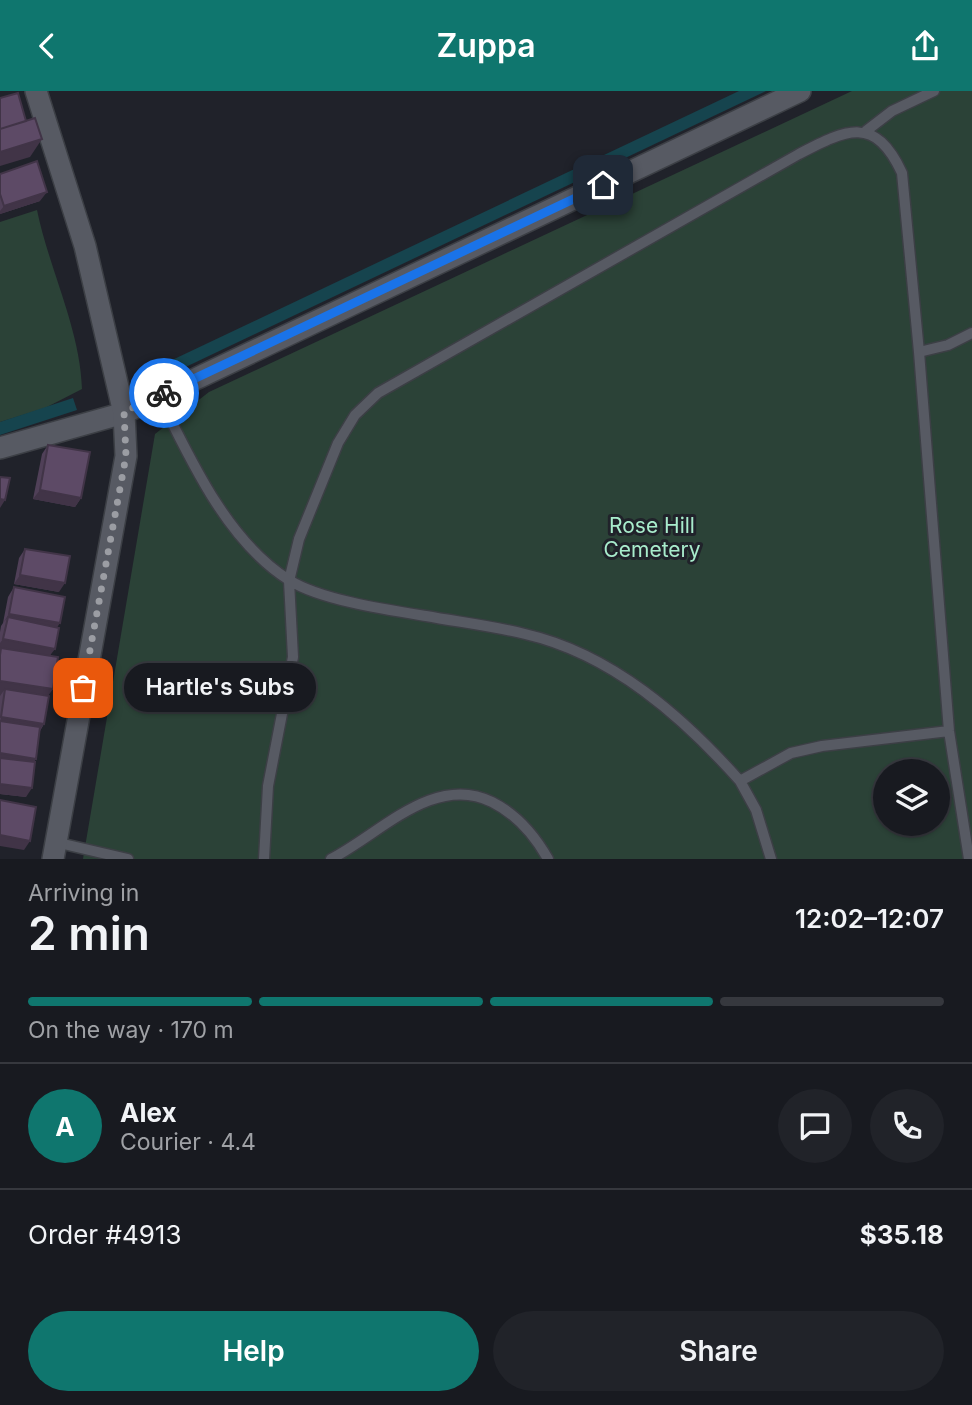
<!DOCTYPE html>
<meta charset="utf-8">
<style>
:root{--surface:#181a20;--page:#212329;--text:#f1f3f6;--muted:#9fa1a5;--line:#36383e;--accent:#0f766e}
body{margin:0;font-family:Inter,sans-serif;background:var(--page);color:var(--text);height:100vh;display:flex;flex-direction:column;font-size:26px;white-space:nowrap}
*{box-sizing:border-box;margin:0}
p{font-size:23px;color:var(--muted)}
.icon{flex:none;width:38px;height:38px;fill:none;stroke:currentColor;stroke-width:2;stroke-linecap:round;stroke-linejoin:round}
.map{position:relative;height:768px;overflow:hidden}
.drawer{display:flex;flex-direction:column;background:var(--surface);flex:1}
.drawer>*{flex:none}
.buttons{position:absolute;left:873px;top:668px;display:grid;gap:14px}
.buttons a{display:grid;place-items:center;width:77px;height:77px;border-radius:50%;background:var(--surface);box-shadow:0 2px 5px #0004,0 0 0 2px var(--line);font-size:35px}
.pin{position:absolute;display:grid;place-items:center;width:60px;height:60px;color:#fff;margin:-30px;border-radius:14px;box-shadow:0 4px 10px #0006}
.courier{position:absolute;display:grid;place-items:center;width:70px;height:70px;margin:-35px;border:5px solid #1a73e8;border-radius:50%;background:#fff;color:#222;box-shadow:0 2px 9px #0007}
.bubble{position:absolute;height:49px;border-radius:24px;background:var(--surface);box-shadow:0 2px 5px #0004,0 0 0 2px var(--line);font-size:23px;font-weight:600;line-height:49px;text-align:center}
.summary em{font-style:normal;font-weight:600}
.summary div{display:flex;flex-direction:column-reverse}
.summary{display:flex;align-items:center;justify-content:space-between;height:119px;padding:0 28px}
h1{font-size:46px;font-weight:600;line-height:52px}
.bar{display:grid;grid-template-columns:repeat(4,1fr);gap:10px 7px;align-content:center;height:84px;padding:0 28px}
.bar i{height:9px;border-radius:5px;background:var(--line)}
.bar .on{background:var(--accent)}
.bar p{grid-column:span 4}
.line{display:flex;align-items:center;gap:18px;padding:0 28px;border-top:2px solid var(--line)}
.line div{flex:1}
.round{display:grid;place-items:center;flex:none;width:74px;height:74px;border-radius:37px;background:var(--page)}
.action{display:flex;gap:14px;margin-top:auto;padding:14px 28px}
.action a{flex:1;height:80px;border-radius:42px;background:var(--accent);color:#fff;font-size:28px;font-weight:600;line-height:80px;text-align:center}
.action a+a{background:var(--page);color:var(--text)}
header{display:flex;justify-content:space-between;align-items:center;height:91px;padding:0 28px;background:var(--accent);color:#fff;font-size:32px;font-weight:600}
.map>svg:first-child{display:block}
.green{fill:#2b4237;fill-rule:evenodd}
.water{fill:#16444e}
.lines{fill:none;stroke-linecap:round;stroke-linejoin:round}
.service-casing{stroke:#3c3f45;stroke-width:13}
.tertiary-casing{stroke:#3c3f45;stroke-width:24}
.secondary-casing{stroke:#3c3f45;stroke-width:24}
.service{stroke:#575a63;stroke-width:10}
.tertiary{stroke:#575a63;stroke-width:21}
.secondary{stroke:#575a63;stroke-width:21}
.wall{fill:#504058}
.shaded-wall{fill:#413447}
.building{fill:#5d4a66;stroke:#413447;stroke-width:2}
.done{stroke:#9b9da3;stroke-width:7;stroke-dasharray:0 12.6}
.route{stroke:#1a73e8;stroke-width:9}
.labels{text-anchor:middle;stroke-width:6;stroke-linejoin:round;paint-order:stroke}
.park-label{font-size:21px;fill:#a8eccc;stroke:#20222a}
</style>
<header><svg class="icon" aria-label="back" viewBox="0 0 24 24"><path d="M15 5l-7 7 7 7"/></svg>Zuppa<svg class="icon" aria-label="share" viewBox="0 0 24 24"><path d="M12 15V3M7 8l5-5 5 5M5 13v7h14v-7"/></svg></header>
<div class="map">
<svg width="972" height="768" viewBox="0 0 972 768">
<rect width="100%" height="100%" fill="#20222a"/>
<path class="green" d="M852 0H972V768H83L155 343 209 301ZM886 681H938V733H886Z
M37 119C49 178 80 237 82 298L45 317 0 331V131Z"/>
<path class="water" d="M739 0H766L152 292 151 279Z
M73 307 77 319 0 344V331Z"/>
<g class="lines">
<g class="service-casing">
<path id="service" d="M866 40 892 20 934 0
M919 261 949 640 969 768
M159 305C190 368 227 450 289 489 320 509 388 519 426 525 459 531 493 535 525 543 612 563 683 626 740 690
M55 751 128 768
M264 768 268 695 293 566 289 490 299 448 338 352 355 324 378 302 799 63C847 38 875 24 902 82L919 261 948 254 972 242
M331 768C380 743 434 682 492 711 516 723 535 745 548 768
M771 768 756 719 740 690 791 662 822 655 949 640"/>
</g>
<g class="tertiary-casing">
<path id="tertiary" d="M0 357 124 322"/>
</g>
<g class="secondary-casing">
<path id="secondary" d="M36 0 85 155 124 322 126 365 53 768
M124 322 800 0"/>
</g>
<use href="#service" class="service"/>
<use href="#tertiary" class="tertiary"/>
<use href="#secondary" class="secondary"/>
</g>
<path class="wall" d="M0 83 40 110 0 123Z
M48 354 81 407 75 416 33 408 42 363Z
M25 458 59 501 14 493 19 467Z
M14 496 57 536 50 565 48 605 44 633 40 640 36 668 33 671 26 706 0 703V541L1 535 3 532 8 506Z"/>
<path class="shaded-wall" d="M42 48 30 66 0 75V61Z
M47 101 40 110 0 123V120L4 115Z
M40 399 81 407 75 416 33 408Z
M0 408 5 409 0 417Z
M20 484 65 492 59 501 14 493Z
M9 523 60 532 54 541 8 526 3 532Z
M3 548 55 558 48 567 0 557V552Z
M0 590 53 598 43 612 5 598 0 605Z
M1 626 44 633 38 642 0 631Z
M0 662 36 668 29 677 0 672Z
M0 693 32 697 26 706 0 703Z
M0 744 30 750 24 759 0 755Z"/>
<path class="building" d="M18 2 26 30 0 38V7Z
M35 27 42 48 0 61V38Z
M37 70 47 101 4 115 0 103V83Z
M48 354 90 361 81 407 40 399Z
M0 386 10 387 5 409 0 408Z
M25 458 70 465 65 492 20 484Z
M14 496 65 506 60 532 9 523Z
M8 526 59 537 55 558 3 548Z
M1 557 58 566 53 598 0 590V564Z
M5 598 49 605 44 633 1 626Z
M0 630 40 636 36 668 0 662Z
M0 667 35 671 32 697 0 693Z
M0 709 36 716 30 750 0 744Z"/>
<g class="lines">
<path class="done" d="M83 597 126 365 124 321 164 302"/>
<path class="route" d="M164 302 603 94"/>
</g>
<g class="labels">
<g class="park-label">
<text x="652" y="442">Rose Hill<tspan x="652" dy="24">Cemetery</tspan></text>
</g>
</g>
</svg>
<div class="buttons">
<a><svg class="icon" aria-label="layers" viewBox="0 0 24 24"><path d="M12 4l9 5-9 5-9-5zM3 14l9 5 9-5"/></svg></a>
</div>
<div class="pin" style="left:83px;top:597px;background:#ea580c"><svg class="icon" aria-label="bag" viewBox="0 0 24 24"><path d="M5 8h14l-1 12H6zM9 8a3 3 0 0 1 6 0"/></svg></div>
<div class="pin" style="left:603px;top:94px;background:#1f2937"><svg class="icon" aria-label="home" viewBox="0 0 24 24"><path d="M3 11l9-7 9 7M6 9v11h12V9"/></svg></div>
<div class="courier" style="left:164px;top:302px"><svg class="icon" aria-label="bike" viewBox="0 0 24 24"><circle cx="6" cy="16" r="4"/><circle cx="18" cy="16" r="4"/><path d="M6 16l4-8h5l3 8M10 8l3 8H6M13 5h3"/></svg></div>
<div class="bubble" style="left:124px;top:572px;width:192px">Hartle's Subs</div>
</div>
<section class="drawer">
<div class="summary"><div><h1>2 min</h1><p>Arriving in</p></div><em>12:02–12:07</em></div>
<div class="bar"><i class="on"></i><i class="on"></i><i class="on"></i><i></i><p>On the way · 170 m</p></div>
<div class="line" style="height:126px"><b class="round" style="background:var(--accent);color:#fff">A</b><div><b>Alex</b><p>Courier · 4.4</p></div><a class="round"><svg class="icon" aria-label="chat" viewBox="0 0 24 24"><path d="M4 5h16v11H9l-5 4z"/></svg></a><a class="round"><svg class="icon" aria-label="phone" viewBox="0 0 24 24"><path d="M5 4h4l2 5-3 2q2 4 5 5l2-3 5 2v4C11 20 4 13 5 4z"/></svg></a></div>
<div class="line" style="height:91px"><div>Order #4913</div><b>$35.18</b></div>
<div class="action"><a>Help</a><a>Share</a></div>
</section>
